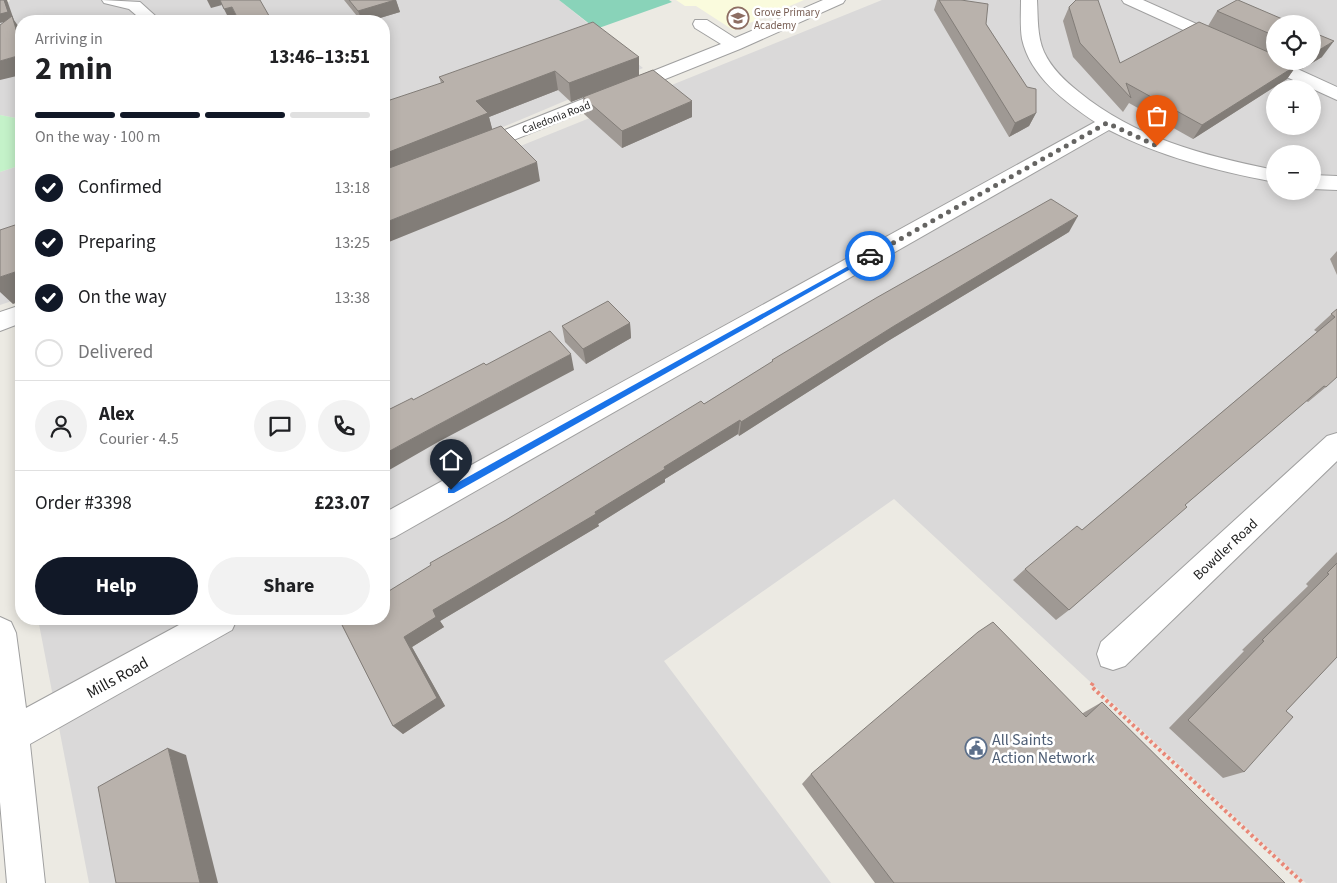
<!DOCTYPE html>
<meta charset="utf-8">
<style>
:root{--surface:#fff;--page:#f2f2f2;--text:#202124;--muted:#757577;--line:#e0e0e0;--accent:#111827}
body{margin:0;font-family:"Source Sans 3",sans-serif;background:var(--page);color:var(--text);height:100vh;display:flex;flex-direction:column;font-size:19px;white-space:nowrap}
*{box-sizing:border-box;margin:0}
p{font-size:16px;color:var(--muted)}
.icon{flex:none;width:28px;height:28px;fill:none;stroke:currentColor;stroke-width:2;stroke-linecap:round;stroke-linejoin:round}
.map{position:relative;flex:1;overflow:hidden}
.panel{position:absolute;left:15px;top:15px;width:375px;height:610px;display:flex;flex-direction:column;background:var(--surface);border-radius:20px;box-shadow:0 2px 12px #0003}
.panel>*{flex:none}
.controls{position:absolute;left:1266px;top:15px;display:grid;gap:10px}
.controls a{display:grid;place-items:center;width:55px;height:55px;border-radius:50%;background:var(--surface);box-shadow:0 2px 12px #0003;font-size:25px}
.pin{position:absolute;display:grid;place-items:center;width:42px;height:42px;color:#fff;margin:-51px -21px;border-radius:50% 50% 50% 0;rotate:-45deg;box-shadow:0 0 5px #0007}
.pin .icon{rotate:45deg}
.courier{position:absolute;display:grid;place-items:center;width:50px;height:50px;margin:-25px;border:4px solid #1a73e8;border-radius:50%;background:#fff;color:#222;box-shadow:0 1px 6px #0007}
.summary em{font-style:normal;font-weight:700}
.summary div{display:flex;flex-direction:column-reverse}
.summary{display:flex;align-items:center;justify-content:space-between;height:85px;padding:0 20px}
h1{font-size:32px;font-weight:700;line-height:38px}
.bar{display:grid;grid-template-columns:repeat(4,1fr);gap:8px 5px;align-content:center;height:60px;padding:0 20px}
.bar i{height:6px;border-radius:4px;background:var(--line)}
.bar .current{background:var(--accent)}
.bar p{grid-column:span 4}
.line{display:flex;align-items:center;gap:12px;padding:0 20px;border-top:1px solid var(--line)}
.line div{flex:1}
.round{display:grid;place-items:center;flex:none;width:52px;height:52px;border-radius:26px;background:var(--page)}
ol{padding:0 20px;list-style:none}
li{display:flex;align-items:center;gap:15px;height:55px}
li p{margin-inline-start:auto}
li .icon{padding:5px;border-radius:50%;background:var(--accent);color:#fff;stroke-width:4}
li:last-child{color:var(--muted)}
li i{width:28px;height:28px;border:2px solid var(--line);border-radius:50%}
.primary-button{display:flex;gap:10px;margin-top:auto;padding:10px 20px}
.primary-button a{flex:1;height:58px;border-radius:30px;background:var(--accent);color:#fff;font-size:20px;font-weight:700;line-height:58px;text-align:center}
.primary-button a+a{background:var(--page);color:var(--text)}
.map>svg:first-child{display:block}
.residential{fill:#dad9d9;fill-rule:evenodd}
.education{fill:#fafbdd}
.park{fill:#c4f2c9}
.pitch{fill:#89d3b9}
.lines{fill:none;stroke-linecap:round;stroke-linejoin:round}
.minor-casing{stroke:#a0a0a0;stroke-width:2}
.path{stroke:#e98777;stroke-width:4;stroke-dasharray:3 3;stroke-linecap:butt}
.minor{fill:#fff;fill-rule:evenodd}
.wall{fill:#9f9994}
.shaded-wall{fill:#827d78}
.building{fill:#b9b2ac;stroke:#827d78}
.route{fill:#1a73e8}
.done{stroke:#656462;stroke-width:5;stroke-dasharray:0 9}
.labels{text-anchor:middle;stroke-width:5;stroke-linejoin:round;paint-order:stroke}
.far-education-label{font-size:11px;fill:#785e54;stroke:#fff;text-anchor:start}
.far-street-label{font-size:11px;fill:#1c1c1c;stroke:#fff}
.street-label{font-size:14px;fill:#1c1c1c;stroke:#fff}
.near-street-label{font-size:16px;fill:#1c1c1c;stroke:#fff}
.near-service-label{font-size:16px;fill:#4e5e75;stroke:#fff;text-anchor:start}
</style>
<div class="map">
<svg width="1337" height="883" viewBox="0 0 1337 883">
<rect width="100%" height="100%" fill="#eceae3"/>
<path class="residential" d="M10 0H559L643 68 496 130 384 169V21H21V119L0 115V4L9 2Z
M882 0H1337V883H1306L894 499 664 661 831 883H89L38 619H384V201ZM1275 24H1312V61H1275ZM1275 89H1312V126H1275ZM1275 154H1312V191H1275Z
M21 165V298L0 305V172Z"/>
<path class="education" d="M676 0H804L733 30 696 6H685Z"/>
<path class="park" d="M0 115 21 119V165L0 172Z"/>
<path class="pitch" d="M559 0H669L672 2 596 29Z"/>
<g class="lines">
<g class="minor-casing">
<path id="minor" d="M102 0 140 2 161 21H143L129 9 104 3Z
M823 0H845L843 3 740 49 481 153 474 155 467 153 464 149 467 145 721 44 695 28 693 24 695 20H707L735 38Z
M1021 0H1037C1038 18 1037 36 1044 52 1052 69 1065 81 1079 92 1135 138 1205 156 1275 170V182C1217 171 1161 157 1109 130L395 537 384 541V513L1095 122C1065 102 1030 76 1022 39 1020 26 1021 13 1021 0Z
M1122 0H1143L1275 59V61H1280L1337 87V100L1124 3Z
M1312 175 1337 176V190L1312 189Z
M21 305V323L0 331V312Z
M1337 433V461L1125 666 1113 670 1101 666 1097 654 1101 642 1327 436Z
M0 617 11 622 16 633 26 708 190 619H237L232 630 30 744 45 883H7L0 802Z"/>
</g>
<path class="path" d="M1093 683 1091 686 1303 883"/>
<use href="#minor" class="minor"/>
</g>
<path class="wall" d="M344 0H396L400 12 370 21H361Z
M937 0H961L986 24 1027 87 1036 113 1029 126 1009 137 934 10Z
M1069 7 1120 63 1208 26 1217 11 1275 24V61H1312V32L1322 57 1302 69 1296 66 1287 79 1193 139 1129 103 1123 112 1073 57 1063 21Z
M639 57V76L692 117 622 148 584 114 583 97 571 102 558 90 489 117 492 129 540 181 441 83 439 77Z
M1069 232 888 341 739 436 738 434 665 479V482L598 524 599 526 440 621 444 627 412 647 445 706 403 734 393 726 340 621 506 520 704 404 772 362V360Z
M1337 251V275L1330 259Z
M1337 309 1326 387 1308 402 1306 401 1185 505 1069 610 1056 620 1013 580 1025 569 1082 530 1284 360 1317 332 1314 330Z
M630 323 631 338 586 364 565 342 562 326Z
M1337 552V657L1286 711 1244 772 1223 778 1169 728 1244 651 1242 650 1308 586 1306 584Z
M1102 702 1285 883H875L802 784 811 774 1083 713Z"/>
<path class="shaded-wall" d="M4 0H7L14 20 21 30V45L13 20 0 23V14Z
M207 0H220L222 5 211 8Z
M395 0H396L400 12 370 21H362L358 11Z
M232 7 239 21H230L224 9Z
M1334 41 1322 57 1302 69 1308 61H1312V55L1314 53Z
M21 55V75L0 80V61Z
M639 57V76L571 102 569 83Z
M1297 65 1287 79 1193 139 1202 125Z
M555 71 558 90 489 117 493 132 384 175V154L476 101Z
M692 101V117L622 148V131Z
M1036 113 1029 126 1009 137 1015 123Z
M537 162 540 181 384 244V223Z
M1078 216 1069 232 888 341 739 436 741 422 894 326Z
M21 270V301L13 304 0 292V277Z
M630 323 631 338 586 364 583 349Z
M571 354 574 370 438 442 384 473V454L432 428Z
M740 420 738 434 665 479V482L598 524 599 526 440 621 444 627 412 647 445 706 403 734 393 726 404 637 433 610 595 512 664 467Z
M168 748 186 755 218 883H200Z"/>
<path class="building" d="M0 0H4L8 12 0 14Z
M220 0H260L272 21H239L232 7 224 9Z
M349 0H395L358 11Z
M939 0H961L988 4 986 24 1027 87 1036 89V113L1015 123Z
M1076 0H1098L1120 63 1199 22 1275 55V61H1288L1297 65 1202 125 1126 83 1131 98 1080 43 1069 7Z
M1237 0H1238L1294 24H1275V36L1217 11Z
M12 16 21 45V55L0 61V25Z
M88 19 89 21H77Z
M593 22 639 57 569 83 555 71 476 101 488 113 384 154V102L444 82 439 77Z
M1312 32 1334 41 1314 53 1312 52Z
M653 70 692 101 622 131 583 97Z
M501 126 537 162 384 223V170Z
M1051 199 1078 216 894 326 741 422 740 420 664 467 665 469 595 512 596 514 433 610 436 617 404 637 437 698 393 726 340 621 344 619H384V594L431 565 430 563 506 520 701 401 704 404 773 361 772 360 876 298Z
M21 223V270L0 277V230Z
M608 301 630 323 583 349 562 326Z
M1337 309V377L1326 387 1324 386 1185 505 1187 507 1069 610 1025 569 1077 526 1082 530 1284 360 1335 317 1331 314Z
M550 331 571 354 432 428 384 454V412L412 398 413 400 484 363 486 365Z
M1337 563V657L1286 711 1293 717 1244 772 1188 720 1264 641 1262 640 1329 574 1327 573Z
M993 622 1086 717 1102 702 1285 883H894L811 774 978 632Z
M168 748 200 883H116L98 787Z"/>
<path class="route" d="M870 254H872V257L454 493H448V488Z"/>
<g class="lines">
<path class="done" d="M870 256 1107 123 1157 146"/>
</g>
<defs>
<g id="school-ring" transform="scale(1.125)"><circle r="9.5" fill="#fff" stroke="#8d6e63" stroke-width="1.5"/><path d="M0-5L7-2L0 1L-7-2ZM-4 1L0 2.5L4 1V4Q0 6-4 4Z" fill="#8d6e63"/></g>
<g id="civic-ring" transform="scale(1.125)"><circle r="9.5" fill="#fff" stroke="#5c6f8a" stroke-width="1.5"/><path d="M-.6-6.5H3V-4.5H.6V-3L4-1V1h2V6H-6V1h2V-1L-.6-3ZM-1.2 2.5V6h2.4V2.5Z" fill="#5c6f8a"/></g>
</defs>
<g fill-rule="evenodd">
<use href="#school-ring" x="738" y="18"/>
<use href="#civic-ring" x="976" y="748"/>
</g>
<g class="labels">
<g class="far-education-label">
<text x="754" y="16">Grove Primary<tspan x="754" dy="13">Academy</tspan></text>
</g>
<g class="far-street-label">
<text transform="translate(556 117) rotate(-21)" y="4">Caledonia Road</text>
</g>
<g class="street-label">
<text transform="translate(1225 549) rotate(-43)" y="5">Bowdler Road</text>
</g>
<g class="near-street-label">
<text transform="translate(117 677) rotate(-29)" y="6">Mills Road</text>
</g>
<g class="near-service-label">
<text x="992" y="745">All Saints<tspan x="992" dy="18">Action Network</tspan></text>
</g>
</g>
</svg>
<div class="controls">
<a><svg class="icon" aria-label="locate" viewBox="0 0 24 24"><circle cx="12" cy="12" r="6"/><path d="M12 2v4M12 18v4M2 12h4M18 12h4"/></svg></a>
<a>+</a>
<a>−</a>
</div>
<div class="pin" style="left:1157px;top:146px;background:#ea580c"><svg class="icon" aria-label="bag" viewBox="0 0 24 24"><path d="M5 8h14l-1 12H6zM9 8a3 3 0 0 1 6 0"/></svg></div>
<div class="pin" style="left:451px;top:490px;background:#1f2937"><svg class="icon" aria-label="home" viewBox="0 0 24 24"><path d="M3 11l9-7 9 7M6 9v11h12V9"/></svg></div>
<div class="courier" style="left:870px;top:256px"><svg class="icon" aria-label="car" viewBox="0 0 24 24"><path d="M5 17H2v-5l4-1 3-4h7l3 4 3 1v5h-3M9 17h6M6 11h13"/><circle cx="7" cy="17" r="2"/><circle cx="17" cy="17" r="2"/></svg></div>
<section class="panel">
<div class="summary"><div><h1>2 min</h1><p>Arriving in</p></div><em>13:46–13:51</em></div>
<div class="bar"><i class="current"></i><i class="current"></i><i class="current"></i><i></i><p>On the way · 100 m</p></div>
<ol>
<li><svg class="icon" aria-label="check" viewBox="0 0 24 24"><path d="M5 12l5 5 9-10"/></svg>Confirmed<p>13:18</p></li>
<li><svg class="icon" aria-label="check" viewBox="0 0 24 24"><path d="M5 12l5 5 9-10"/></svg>Preparing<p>13:25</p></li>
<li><svg class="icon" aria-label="check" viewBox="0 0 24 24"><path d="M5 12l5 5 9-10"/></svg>On the way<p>13:38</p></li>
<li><i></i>Delivered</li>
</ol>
<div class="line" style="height:90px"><a class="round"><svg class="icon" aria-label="person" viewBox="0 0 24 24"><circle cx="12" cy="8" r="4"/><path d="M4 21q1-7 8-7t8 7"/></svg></a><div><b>Alex</b><p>Courier · 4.5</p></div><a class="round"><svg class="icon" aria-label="chat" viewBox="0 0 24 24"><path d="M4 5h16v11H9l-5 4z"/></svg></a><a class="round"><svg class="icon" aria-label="phone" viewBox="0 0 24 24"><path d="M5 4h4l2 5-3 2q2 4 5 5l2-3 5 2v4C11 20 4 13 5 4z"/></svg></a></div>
<div class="line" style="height:65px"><div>Order #3398</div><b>£23.07</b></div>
<div class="primary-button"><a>Help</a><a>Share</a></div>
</section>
</div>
